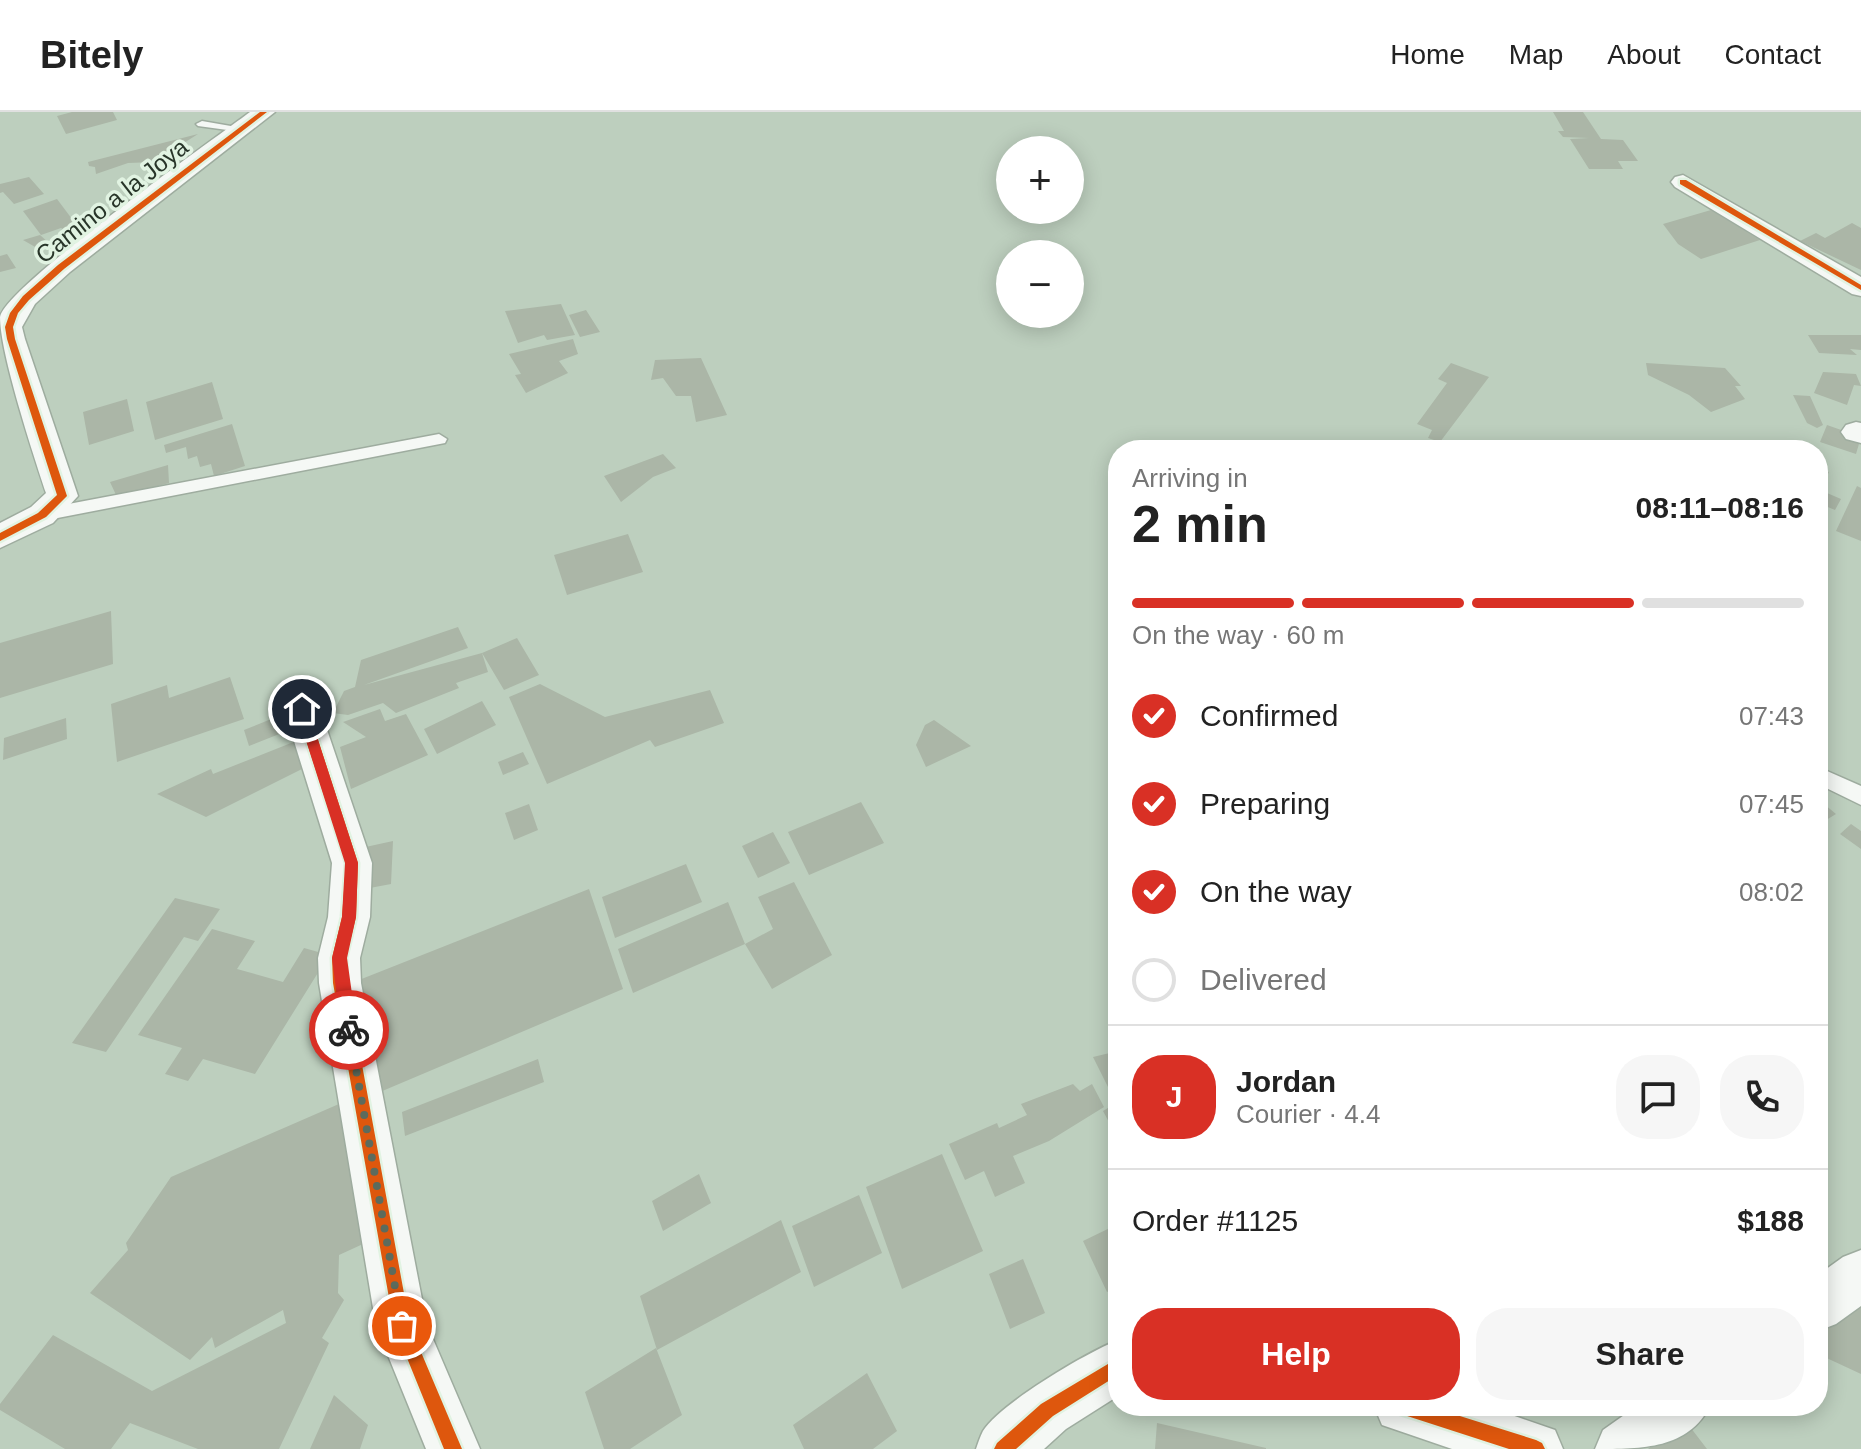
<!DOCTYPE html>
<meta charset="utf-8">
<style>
:root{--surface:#fff;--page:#f6f6f6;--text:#222;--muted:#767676;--line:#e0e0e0;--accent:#d93025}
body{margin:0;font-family:Arial,sans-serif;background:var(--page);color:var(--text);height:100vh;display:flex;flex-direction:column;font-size:30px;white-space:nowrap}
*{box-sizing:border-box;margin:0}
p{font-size:26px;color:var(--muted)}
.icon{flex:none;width:44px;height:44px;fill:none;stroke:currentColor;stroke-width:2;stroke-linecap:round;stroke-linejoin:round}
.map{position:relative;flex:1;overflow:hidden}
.drawer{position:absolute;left:1108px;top:328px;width:720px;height:976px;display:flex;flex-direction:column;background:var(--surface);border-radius:32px;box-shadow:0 4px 20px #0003}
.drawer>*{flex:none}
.buttons{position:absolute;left:996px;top:24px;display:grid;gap:16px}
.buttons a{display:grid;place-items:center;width:88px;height:88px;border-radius:50%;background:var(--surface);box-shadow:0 4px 20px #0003;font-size:40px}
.pin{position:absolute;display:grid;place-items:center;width:68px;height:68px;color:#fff;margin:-34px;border:4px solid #fff;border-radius:50%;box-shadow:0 2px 8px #0007}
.courier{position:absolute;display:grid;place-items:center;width:80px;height:80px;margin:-40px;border:6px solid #d93025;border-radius:50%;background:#fff;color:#222;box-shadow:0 2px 10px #0007}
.overview em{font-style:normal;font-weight:800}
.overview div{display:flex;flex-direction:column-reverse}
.overview{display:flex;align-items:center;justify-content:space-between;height:136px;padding:0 24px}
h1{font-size:52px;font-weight:800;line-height:60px}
.bar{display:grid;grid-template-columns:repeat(4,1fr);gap:12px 8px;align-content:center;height:96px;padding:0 24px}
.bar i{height:10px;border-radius:6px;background:var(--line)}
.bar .selected{background:var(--accent)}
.bar p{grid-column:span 4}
.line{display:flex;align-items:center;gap:20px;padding:0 24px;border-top:2px solid var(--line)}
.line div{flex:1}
.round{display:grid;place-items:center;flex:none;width:84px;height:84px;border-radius:32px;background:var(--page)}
ol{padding:0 24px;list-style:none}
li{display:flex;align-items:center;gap:24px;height:88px}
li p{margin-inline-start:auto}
li .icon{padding:8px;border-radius:50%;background:var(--accent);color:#fff;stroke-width:4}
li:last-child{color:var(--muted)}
li i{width:44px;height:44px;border:4px solid var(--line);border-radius:50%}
.primary-button{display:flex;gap:16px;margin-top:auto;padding:16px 24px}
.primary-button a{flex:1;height:92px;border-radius:32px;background:var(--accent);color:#fff;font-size:32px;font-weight:800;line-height:92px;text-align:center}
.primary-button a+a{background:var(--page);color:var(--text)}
header{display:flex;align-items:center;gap:48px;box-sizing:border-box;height:112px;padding:0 40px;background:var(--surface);border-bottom:2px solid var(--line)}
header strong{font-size:38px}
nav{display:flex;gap:44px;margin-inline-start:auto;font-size:28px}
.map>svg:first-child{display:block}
.building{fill:#abb6a7}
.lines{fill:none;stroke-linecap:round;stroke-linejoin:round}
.service-casing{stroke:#9eac9f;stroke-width:3}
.minor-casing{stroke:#9eac9f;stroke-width:3}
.service{fill:#f5f8f5;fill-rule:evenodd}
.minor{fill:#f5f8f5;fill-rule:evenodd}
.cycleway-casing{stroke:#e1f3e2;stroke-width:5}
.cycleway{fill:#de570d;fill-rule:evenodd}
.route{fill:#d93025}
.done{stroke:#5c6b5d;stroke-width:8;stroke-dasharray:0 14.4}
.labels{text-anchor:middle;stroke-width:7;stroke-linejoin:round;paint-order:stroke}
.far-street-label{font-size:24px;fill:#283529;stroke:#e1f3e2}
</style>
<header>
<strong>Bitely</strong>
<nav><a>Home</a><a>Map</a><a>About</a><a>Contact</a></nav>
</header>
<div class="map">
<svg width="1861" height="1337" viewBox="0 0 1861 1337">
<rect width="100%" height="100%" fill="#bdcfbe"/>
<path class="building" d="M72 0H113L117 8 66 22 57 4Z
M1553 0H1583L1601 27 1623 28 1638 49H1618L1623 57H1589L1570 27 1589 26 1563 25 1558 19H1564Z
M198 22 154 50 128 51 96 62 95 55 89 54 88 50Z
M29 65 44 82 14 92 3 80 0 81V72Z
M57 87 75 111 65 118 61 116 41 123 23 99Z
M1711 98 1760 128 1701 147 1678 132 1663 112Z
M1852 111 1861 116V158L1800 129 1816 121 1825 126Z
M40 123 49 131 37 136 23 128Z
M7 142 16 156 0 160V144Z
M561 192 575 223 547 228 544 223 518 231 505 199Z
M586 198 600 220 580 225 569 203Z
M1808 223H1861V238L1850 237 1857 243 1819 241Z
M573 227 578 242 559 249 568 261 526 281 515 263 521 262 509 242Z
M701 246 727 303 696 310 691 284H676L663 266 651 268 655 248Z
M1451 251 1489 265 1440 330 1428 326 1432 318 1417 312 1447 271 1438 267Z
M1646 251 1725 256 1741 274H1735L1745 287 1711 300 1689 283 1648 263Z
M1823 260 1856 262 1861 274 1854 273 1847 293 1814 281Z
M212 270 223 307 155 328 146 290Z
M1793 283 1810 284 1823 313 1817 316 1807 311Z
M127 287 134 319 89 333 83 300Z
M232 312 245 354 214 364 211 352 200 355 197 344 188 347 186 335 166 341 164 333Z
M1827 313 1861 325 1856 342 1820 330Z
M663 342 676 356 653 365 621 390 604 364Z
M168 353 169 371 117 385 110 370Z
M1818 356 1829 360 1820 378 1841 387 1835 398 1818 391Z
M1857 374 1861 376V429L1836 419Z
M628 422 643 460 567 483 554 443Z
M111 499 113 552 0 586V531Z
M458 515 468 536 364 573 482 541 517 526 539 563 504 578 482 541 488 560 456 571 459 576 396 601 383 591 348 603 333 601 344 579 355 575 361 548Z
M230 565 244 607 117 650 111 592 167 573 169 586Z
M540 572 605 605 710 578 724 611 655 635 650 628 547 672 509 585Z
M482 589 496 613 437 642 424 617Z
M380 597 385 609 406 602 428 643 351 677 340 635 366 625 343 610Z
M286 601 292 617 249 634 244 618Z
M66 606 67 627 3 648 4 626Z
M934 608 971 634 926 655 916 633 925 613Z
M296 629 306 655 206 705 157 682 211 657 213 662Z
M523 640 529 652 503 663 498 650Z
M1818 687 1836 702 1818 713Z
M861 690 884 731 809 763 788 720Z
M529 692 538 718 514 728 505 701Z
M1851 712 1861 719V737L1840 722Z
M773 720 790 751 758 766 742 734Z
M393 729 391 772 359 778 361 736Z
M686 752 702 790 615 826 602 785Z
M794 770 832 843 772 877 745 832 633 881 618 837 728 790 745 832 773 817 758 785Z
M589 777 623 877 380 980 359 868Z
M175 786 220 797 198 829 184 825 106 940 72 931Z
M212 817 255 829 237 857 283 870 304 836 329 843 255 962 203 947 188 969 165 962 182 936 138 923Z
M1118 939V1027L1103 999 1116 991 1093 945Z
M538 947 544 970 405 1024 402 1000Z
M1073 972 1080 979 1092 972 1104 995 1049 1029 1013 1044 1025 1071 995 1085 984 1059 965 1068 949 1032 997 1011 999 1016 1027 1003 1021 992Z
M355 985 363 1132 339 1143 338 1181 344 1188 322 1226 329 1231 279 1337H198L130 1311 111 1337H65L0 1298V1292L53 1223 152 1279 286 1211 283 1198 215 1236 212 1225 190 1248 90 1181 128 1138 126 1131 171 1065Z
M942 1042 983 1139 902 1177 866 1075Z
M699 1062 711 1091 663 1119 652 1089Z
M859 1083 882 1141 814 1175 792 1114Z
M781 1108 801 1160 657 1238 640 1184Z
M1116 1113 1118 1174 1107 1180 1083 1129Z
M1023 1147 1045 1201 1010 1217 989 1162Z
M1861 1178V1262L1818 1242V1208Z
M656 1236 682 1303 630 1337H604L585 1280Z
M867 1261 897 1319 873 1337H804L793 1313Z
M334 1283 368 1313 360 1337H310Z
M1684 1307 1707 1337H1648Z
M1157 1311 1266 1336V1337H1155Z"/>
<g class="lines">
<g class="service-casing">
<path id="service" d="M202 9 248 17 242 20 198 14 196 12Z
M439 322 447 327 445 331 42 409 34 403 42 397Z
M1818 655 1861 674V693L1818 672Z"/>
</g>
<g class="minor-casing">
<path id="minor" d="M250 0H275L70 160 35 192 22 215 25 227 78 384 53 411 0 436V411L31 395 46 381C33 342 0 241 0 205 5 175 214 27 250 0Z
M1683 63 1861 165V184L1852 182 1675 75 1671 70 1675 65Z
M1856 310 1861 311V331L1846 327 1841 320 1846 313Z
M302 582 315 587 320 597 372 751 370 805 360 846 361 871 427 1213 480 1337H426L376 1214 319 871 318 846 328 805 332 751 284 597 289 587Z
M1861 1138V1194L1836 1212 1818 1219V1163L1843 1145Z
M1118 1228V1284L1066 1317 1044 1337H976C978 1331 980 1325 983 1319 1001 1291 1086 1241 1118 1228Z
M1374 1294H1486L1555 1318 1563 1337H1452L1382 1313Z
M1637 1294H1710C1688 1337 1643 1337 1595 1337L1603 1318Z"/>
</g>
<use href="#service" class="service"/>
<use href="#minor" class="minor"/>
<g class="cycleway-casing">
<path id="cycleway" d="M260 0H267L64 157 29 188 18 201 13 215 15 227 67 384 46 405 0 429V421L38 401 57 383 7 227 5 215 10 201 23 184 58 153Z
M1680 68H1686L1861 173V178L1680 72Z
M302 592 308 597 358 751 356 805 346 846 347 871 410 1214 462 1337H444L394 1214 333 871 332 846 342 805 346 751 296 597Z
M1118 1246V1263L1053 1304 1016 1337H994L997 1331 1041 1292Z
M1393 1294H1428L1536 1328 1542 1331 1545 1337H1509L1401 1302 1395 1300Z"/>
</g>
<use href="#cycleway" class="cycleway"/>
</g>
<path class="route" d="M302 592 308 597 358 751 356 805 347 846 357 918 349 926 341 918 332 846 342 805 345 751 296 597Z"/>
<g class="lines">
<path class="done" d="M349 918 402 1214"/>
</g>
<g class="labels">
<g class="far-street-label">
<text transform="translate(112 89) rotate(-38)" y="8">Camino a la Joya</text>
</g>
</g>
</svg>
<div class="buttons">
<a>+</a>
<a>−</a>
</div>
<div class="pin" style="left:402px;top:1214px;background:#ea580c"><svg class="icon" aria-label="bag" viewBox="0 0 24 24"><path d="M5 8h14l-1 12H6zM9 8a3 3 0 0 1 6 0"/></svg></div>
<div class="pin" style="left:302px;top:597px;background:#1f2937"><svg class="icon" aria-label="home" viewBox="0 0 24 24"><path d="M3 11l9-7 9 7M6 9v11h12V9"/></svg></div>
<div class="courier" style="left:349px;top:918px"><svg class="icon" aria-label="bike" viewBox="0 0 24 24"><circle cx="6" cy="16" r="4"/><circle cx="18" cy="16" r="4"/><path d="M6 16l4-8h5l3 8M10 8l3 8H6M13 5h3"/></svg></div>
<section class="drawer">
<div class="overview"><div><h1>2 min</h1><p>Arriving in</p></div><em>08:11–08:16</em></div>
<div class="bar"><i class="selected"></i><i class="selected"></i><i class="selected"></i><i></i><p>On the way · 60 m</p></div>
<ol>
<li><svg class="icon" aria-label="check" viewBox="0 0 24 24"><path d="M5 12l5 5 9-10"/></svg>Confirmed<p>07:43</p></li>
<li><svg class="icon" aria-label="check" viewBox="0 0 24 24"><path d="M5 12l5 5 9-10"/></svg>Preparing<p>07:45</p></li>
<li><svg class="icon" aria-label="check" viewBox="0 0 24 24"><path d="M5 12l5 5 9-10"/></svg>On the way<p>08:02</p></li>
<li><i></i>Delivered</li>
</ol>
<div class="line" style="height:144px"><b class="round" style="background:var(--accent);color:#fff">J</b><div><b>Jordan</b><p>Courier · 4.4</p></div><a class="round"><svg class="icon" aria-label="chat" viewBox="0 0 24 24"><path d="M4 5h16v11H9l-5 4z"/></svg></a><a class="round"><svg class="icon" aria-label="phone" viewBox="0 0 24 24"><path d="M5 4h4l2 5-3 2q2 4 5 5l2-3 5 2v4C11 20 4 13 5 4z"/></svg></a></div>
<div class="line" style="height:104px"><div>Order #1125</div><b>$188</b></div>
<div class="primary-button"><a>Help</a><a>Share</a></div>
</section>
</div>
